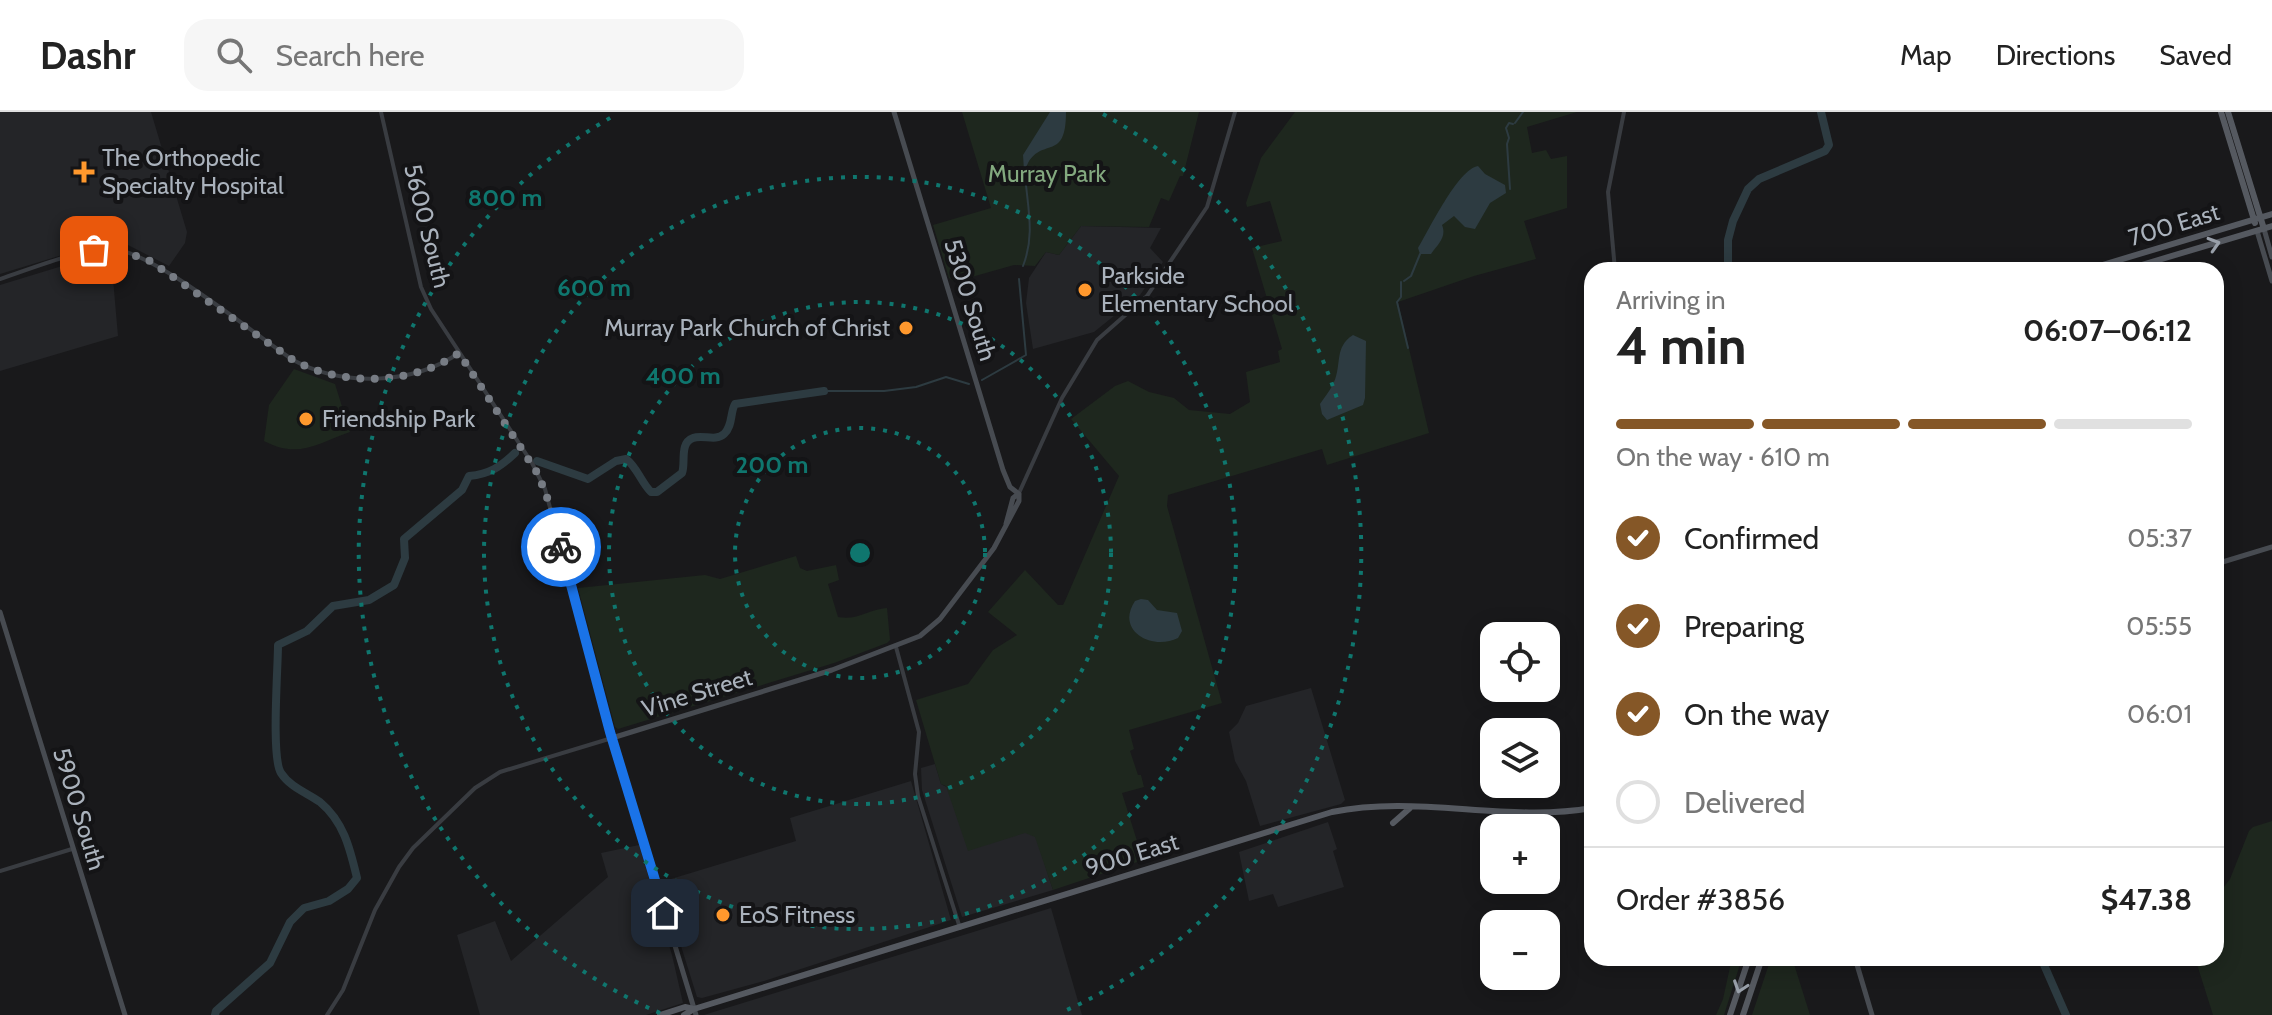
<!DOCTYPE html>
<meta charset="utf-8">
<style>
:root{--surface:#fff;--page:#f6f6f6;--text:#222;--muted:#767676;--line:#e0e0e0;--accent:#855727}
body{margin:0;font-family:Cabin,sans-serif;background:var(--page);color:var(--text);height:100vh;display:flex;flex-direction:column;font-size:30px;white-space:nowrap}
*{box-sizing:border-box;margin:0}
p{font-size:26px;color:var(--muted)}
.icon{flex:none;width:44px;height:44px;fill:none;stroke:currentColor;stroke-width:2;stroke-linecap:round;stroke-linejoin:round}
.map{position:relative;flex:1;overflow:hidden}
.details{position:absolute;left:1584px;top:150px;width:640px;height:704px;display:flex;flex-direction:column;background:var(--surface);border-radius:24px;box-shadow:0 4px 20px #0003}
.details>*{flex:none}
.tools{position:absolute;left:1480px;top:510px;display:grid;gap:16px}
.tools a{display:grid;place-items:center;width:80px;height:80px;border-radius:16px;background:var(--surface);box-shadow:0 4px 20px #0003;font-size:40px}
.pin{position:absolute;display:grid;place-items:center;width:68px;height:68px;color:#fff;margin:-34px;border-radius:16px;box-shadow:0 4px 12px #0006}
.courier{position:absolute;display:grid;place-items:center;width:80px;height:80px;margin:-40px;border:6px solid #1a73e8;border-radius:50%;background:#fff;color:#222;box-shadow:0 2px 10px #0007}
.summary em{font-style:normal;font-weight:800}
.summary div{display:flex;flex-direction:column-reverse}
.summary{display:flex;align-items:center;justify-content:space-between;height:136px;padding:0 32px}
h1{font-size:52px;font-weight:800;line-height:60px}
.bar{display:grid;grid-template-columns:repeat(4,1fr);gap:12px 8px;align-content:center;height:96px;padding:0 32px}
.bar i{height:10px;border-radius:6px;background:var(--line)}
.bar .active{background:var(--accent)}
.bar p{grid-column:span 4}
.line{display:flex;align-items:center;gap:20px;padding:0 32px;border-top:2px solid var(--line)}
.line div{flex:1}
ol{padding:0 32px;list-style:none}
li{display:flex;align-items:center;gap:24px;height:88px}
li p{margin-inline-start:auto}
li .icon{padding:8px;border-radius:50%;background:var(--accent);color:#fff;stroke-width:4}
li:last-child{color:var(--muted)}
li i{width:44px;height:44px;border:4px solid var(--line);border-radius:50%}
header{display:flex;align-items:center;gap:48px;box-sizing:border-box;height:112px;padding:0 40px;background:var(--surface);border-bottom:2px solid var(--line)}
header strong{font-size:38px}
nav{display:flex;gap:44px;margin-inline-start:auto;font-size:28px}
.search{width:560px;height:72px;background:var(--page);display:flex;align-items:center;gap:20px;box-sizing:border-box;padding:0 28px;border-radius:24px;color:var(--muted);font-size:30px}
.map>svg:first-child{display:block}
.built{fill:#242528}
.green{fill:#1e271e}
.water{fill:#2d3b41}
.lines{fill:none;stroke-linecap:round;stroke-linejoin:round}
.stream{stroke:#2d3b41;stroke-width:2}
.river{stroke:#2d3b41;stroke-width:8}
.tertiary{stroke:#393c41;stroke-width:4}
.secondary{stroke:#474b51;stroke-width:5}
.primary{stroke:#555960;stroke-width:6}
.oneway{stroke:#99a0aa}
.done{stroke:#777c84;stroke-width:8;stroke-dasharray:0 14.4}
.route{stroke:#1a73e8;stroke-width:10}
.ring{fill:none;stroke:#0f766e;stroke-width:4;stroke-dasharray:4 8}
.poi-dot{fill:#ff982d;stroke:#141416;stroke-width:3}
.labels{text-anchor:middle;stroke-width:8;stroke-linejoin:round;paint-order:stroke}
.poi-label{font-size:24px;fill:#aab2bc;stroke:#141416;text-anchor:start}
.park-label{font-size:24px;fill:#83a97f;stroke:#141416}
.street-label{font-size:24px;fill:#aab2bc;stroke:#141416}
.centre{fill:#0f766e;stroke:#141416;stroke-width:4}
.ring-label{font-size:24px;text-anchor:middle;font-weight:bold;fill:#0f766e;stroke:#141416;stroke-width:8;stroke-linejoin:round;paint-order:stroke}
</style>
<header>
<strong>Dashr</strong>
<div class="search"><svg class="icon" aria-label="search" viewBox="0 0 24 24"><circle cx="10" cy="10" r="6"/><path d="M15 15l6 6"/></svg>Search here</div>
<nav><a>Map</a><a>Directions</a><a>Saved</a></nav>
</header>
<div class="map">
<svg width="2272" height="903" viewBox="0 0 2272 903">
<rect width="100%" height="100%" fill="#19191b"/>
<path class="built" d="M0 0H151L187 120 185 131 169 154 128 133 108 129 0 162Z
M1081 114 1161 116 1150 136 1163 150 1140 183 1094 220 1033 237 1026 191 1029 166 1046 140 1059 143Z
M95 144H111L118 224 0 259V173Z
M1311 576 1345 688 1341 692 1260 714 1246 669 1235 649 1229 620 1238 611 1246 594Z
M935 652 941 672 1036 725 1053 778 962 805 922 678 921 656Z
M911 669 951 808 764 869 702 886 697 885 661 770 796 729 790 706Z
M1328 710 1337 737 1333 739 1344 775 1278 795 1273 782 1249 789 1239 740Z
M639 733 672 843 683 891 646 903H480L457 823 495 809 511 849 608 765 601 741Z
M1051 796 1082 903H704L707 902Z"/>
<path class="green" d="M962 0H1199L1183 64H1180L1169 89 1161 86 1149 115 1081 114 1059 143 1046 140 1035 154 1014 153 954 170 949 166 933 113 991 96Z
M1295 0H1577L1527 15 1532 41 1546 38 1551 47 1567 44V96L1524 109 1536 147 1474 164 1398 190 1429 321 1327 353 1322 337 1168 383 1167 394 1222 591 1129 618 1134 637 1130 639 1138 663H1141L1144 675 1122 681 1143 748 1053 778 1035 725 1025 721 968 739 946 674 941 672 916 588 968 572 993 538 1017 523 988 500 1025 458 1058 493H1063L1065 489 1119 364 1071 307 1115 274 1128 269 1149 280 1174 286 1189 298 1230 302 1250 290 1246 260 1280 250 1278 239 1282 237 1252 136 1282 129 1270 89 1247 95 1246 91 1261 46Z
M294 257 335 272 350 320C316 332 298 347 264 329L269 293Z
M796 444 800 456 807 459 836 453 839 468 828 472 838 505C857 509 869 497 887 496L890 528 887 531 834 551 618 617 615 615 578 476 705 463 720 467Z
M2272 709V903H2213L2195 846H2216V785L2230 767 2249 719 2253 715Z
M1732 846H1742L1724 903H1716L1723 887Z
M1771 846H1796L1794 852 1810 903H1752Z"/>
<path class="water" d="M1050 0H1066C1066 50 1043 25 1028 51 1024 58 1027 68 1025 74L1023 43Z
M1478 54 1485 62 1505 73 1506 81 1490 91 1475 117 1465 115 1454 104 1442 113C1447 125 1438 132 1431 142H1420L1418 136C1429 118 1458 57 1478 54Z
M1353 223 1366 229 1365 286 1363 293 1327 308 1322 302 1320 292C1325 285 1331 277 1334 270 1342 252 1334 235 1353 223Z
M1141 487 1148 488 1157 498 1177 501 1182 519 1178 526C1152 539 1115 519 1135 489Z"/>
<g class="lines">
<path class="stream" d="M1515 11 1523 0
M1510 77 1507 32 1509 26 1506 16 1509 11 1513 12
M1023 154C1034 126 1029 102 1026 73
M1404 169 1411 164 1420 142
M1401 170V185L1397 190 1408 236
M982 268 1026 243 1019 167
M824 279H884L916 275 946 265 969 272"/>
<path class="river" d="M1728 158V128L1733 109 1748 77 1759 67 1825 39 1829 33 1821 0
M537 349 588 367 616 349 626 347C637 355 641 370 651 380H657L682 361C686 351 679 331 693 326 703 322 715 330 724 322 733 314 730 300 735 292L824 279
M2041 846 2066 903
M215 903 216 899 270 851 290 810 304 796 329 789 348 777 357 766C350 737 344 710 320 690 307 681 290 675 281 661 271 646 278 556 278 533L307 519 333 494 369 488 394 473 405 446 404 427 462 378 469 364C490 362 500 355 515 341"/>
<path class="tertiary" d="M1615 158 1608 80 1624 0
M0 167C28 158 84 135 112 137 153 139 254 222 293 248 343 275 412 273 459 241
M1019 381 1062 286 1097 228 1147 184 1207 95 1235 0
M896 535 919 620 915 662 918 684 960 816
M0 759 72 737
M327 903 343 878 375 798 399 755 413 736 475 676 500 660 612 626 545 377 532 351 431 197 421 175 381 0"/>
<path class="secondary" d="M894 0 1003 358 1010 375 1019 382
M2264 117 2272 145
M2257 119 2272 169
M1006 412 1013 386 1018 382
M2216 452 2272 435
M0 500 125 903
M1855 846 1872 903
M696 903 612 626 832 558 920 524 940 507 994 436 1019 389V382"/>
<path class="primary" d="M2221 0 2255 111
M2228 0 2264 117
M2086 158 2272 102
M2125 158 2272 114
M1393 711 1410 696
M660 903 685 895 694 897
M684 903 694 897 1332 700C1417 682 1506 711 1592 696
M1730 903 1749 846
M1743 903 1762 846"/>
</g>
<defs><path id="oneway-chevron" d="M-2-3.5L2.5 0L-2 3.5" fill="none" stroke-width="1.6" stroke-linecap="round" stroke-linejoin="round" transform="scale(2)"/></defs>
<g class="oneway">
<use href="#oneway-chevron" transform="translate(2214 132) rotate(-17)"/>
<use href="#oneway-chevron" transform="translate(1740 875) rotate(109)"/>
</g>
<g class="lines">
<path class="done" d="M94 138 117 137 150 149 293 248C342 275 413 273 459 241L538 362 548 388 561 435"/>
<path class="route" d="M561 435 610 620 665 801"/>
</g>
<g class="ring">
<circle cx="860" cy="441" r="125"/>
<circle cx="860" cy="441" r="251"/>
<circle cx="860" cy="441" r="376"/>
<path d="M660 901A502 502 0 0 1 617 2M1103 2A502 502 0 0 1 1060 901"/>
</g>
<g class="poi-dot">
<path d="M80 48h8v8h8v8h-8v8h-8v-8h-8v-8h8z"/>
<circle cx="1085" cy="178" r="8"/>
<circle cx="906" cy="216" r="8"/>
<circle cx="306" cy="307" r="8"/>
<circle cx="723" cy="803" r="8"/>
</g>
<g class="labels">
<g class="poi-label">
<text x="102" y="54">The Orthopedic<tspan x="102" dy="28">Specialty Hospital</tspan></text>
<text x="1101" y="172">Parkside<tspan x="1101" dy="28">Elementary School</tspan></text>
<text x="890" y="224" text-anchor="end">Murray Park Church of Christ</text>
<text x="322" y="315">Friendship Park</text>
<text x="739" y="811">EoS Fitness</text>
</g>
<g class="park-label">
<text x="1047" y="70">Murray Park</text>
</g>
<g class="street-label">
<text transform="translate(2174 113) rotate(-17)" y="8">700 East</text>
<text transform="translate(427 114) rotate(76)" y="8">5600 South</text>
<text transform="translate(970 188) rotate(73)" y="8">5300 South</text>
<text transform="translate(697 581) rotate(-17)" y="8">Vine Street</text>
<text transform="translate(79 697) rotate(73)" y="8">5900 South</text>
<text transform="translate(1132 743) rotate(-17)" y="8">900 East</text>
</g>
</g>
<circle cx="860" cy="441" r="12" class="centre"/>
<g class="ring-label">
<text x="505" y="94">800 m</text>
<text x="594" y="184">600 m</text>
<text x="683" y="272">400 m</text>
<text x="772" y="361">200 m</text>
</g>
</svg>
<div class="tools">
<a><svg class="icon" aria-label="locate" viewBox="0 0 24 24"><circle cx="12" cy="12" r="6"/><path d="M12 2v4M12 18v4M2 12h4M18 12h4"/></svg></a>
<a><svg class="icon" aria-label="layers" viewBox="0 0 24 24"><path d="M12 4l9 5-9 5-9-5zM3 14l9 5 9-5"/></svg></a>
<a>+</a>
<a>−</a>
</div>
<div class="pin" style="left:94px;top:138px;background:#ea580c"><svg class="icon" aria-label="bag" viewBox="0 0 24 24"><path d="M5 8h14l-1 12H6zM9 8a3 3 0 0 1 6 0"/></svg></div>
<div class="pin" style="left:665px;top:801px;background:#1f2937"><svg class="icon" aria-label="home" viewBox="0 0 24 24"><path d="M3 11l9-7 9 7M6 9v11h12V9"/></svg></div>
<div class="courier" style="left:561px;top:435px"><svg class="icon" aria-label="bike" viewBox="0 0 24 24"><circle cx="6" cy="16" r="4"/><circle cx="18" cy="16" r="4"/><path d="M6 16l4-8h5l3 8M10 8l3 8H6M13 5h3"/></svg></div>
<section class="details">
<div class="summary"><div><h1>4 min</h1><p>Arriving in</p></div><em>06:07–06:12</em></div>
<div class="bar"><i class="active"></i><i class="active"></i><i class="active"></i><i></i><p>On the way · 610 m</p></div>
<ol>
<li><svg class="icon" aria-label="check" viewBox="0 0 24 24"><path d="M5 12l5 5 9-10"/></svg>Confirmed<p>05:37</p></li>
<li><svg class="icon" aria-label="check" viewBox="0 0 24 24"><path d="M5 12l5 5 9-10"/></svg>Preparing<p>05:55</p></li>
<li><svg class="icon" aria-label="check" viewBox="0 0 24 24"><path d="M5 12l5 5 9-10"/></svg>On the way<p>06:01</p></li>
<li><i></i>Delivered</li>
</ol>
<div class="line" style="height:104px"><div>Order #3856</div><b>$47.38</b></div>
</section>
</div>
